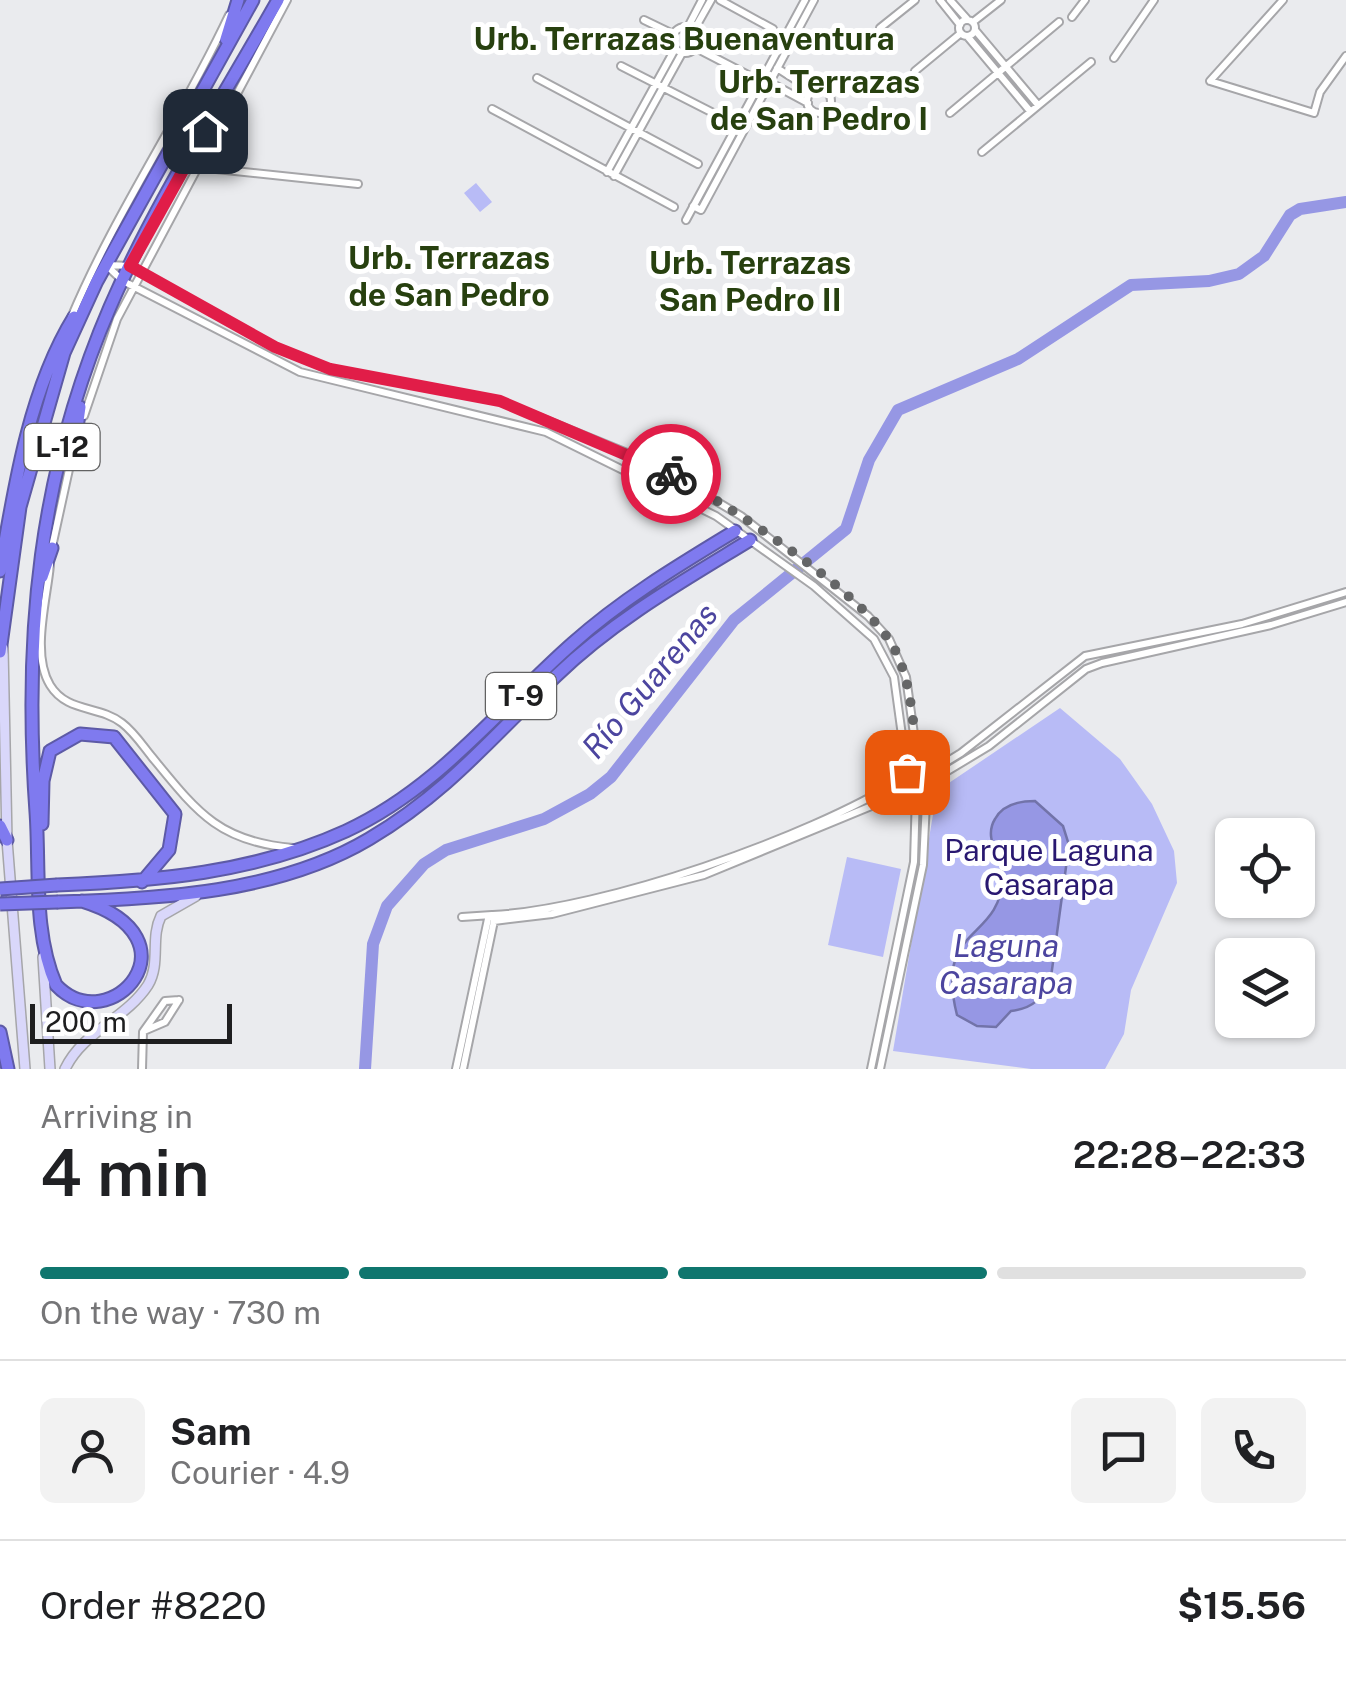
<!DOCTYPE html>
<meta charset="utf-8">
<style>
:root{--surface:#fff;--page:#f2f2f2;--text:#202124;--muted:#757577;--line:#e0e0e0;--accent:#0f766e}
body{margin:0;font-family:"Public Sans",sans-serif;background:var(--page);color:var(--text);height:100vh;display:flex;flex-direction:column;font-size:38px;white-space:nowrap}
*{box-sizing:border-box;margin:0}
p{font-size:32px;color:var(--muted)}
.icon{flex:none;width:55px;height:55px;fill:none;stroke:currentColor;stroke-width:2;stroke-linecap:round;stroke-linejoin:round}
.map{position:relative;height:1069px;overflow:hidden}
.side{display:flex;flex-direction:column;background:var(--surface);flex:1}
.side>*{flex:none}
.tools{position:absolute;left:1215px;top:818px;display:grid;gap:20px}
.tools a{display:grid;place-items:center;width:100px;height:100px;border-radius:15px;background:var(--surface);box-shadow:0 2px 8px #0004;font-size:50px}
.scale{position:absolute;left:30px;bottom:25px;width:202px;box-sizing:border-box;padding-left:10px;border:5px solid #1e1e1f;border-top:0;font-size:28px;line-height:35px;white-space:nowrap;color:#1e1e1f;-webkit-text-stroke:8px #fff;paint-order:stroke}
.pin{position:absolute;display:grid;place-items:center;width:85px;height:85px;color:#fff;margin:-42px;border-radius:20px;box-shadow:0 5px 15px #0006}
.courier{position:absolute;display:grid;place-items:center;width:100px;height:100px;margin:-50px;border:8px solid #e11d48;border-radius:50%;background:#fff;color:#222;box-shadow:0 2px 12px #0007}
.summary em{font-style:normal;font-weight:600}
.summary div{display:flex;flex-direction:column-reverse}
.summary{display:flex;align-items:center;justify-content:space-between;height:170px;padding:0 40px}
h1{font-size:65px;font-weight:600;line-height:75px}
.bar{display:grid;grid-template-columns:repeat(4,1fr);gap:15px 10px;align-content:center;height:120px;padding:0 40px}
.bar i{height:12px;border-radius:8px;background:var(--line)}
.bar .current{background:var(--accent)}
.bar p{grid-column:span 4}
.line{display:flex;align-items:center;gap:25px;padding:0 40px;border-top:2px solid var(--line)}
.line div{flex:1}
.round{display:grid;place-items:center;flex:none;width:105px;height:105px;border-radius:15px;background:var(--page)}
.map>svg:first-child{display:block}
.green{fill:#b8bbf6}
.water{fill:#9697e4;stroke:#7273a9;stroke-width:2.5}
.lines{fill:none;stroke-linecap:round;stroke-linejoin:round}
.river{stroke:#9697e4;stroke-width:12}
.street-casing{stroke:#a6a6a9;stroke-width:10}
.secondary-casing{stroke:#a6a6a9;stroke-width:12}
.highway-casing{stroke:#5d5aa6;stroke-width:15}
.street{stroke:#fff;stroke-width:6}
.secondary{stroke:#d9d7fa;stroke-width:9}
.highway{stroke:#7f7aef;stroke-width:11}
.highway-bridge-casing{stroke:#5d5aa6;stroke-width:15;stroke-linecap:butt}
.highway-bridge{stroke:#7f7aef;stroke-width:11}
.done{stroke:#656667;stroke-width:10;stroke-dasharray:0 18}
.route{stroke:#e11d48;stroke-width:12}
.labels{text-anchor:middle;stroke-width:10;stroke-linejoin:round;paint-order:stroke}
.shield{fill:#fff;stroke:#626262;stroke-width:2.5}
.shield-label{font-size:28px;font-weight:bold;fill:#1e1e1f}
.park-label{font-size:30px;fill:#291870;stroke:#fff}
.neighbourhood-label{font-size:32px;font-weight:bold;fill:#27400f;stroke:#fff}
.water-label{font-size:32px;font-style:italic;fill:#4c459f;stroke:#fff}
</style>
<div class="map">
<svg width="1346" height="1069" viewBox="0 0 1346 1069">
<rect width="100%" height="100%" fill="#eaebee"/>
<path class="green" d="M476 183 492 202 480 212 464 193Z
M1060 708 1120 759 1152 804 1174 851 1177 883 1131 990 1124 1034 1105 1069H1031L893 1051 937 791Z
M847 857 901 869 883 957 828 945Z"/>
<path class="water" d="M1035 801 1063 826 1069 845 1051 977C1042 999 1034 1008 1011 1011L996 1027 977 1026 957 1015C934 924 999 943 1003 878 1004 859 982 840 995 819 1003 804 1020 801 1035 801Z"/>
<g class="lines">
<path class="river" d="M365 1069 373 944 387 906 424 864 446 850 544 819 590 794 611 777 734 620 846 529 869 460 898 410 1018 359 1131 285 1209 281 1239 274 1264 256 1290 215 1300 209 1346 202"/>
<g class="street-casing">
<path id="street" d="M720 0 773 29
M940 0 960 25
M950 0 967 19
M1283 0 1210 81 1314 113 1320 92 1346 56
M1072 17 1085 0
M959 28a8 8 0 1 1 16 0a8 8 0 1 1-16 0Z
M644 20 673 34
M973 22 1001 0
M672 40a13 13 0 1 1 26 0a13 13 0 1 1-26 0Z
M688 27 702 0
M880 28 915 0
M694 30 711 0
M975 30 1038 105
M968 37 1030 111
M696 48 748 75
M1114 58 1154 0
M621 66 725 119
M777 68 813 91
M915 71 961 33
M537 78 698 164
M769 82 808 103
M807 101a12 12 0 1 1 24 0a12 12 0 1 1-24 0Z
M492 109 674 207
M950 113 1059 22
M982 152 1091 62
M197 167 358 184
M607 172 675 49
M614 176 682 53
M693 206 701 210 814 0
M686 220 805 0
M107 265 130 266 275 347 330 369 499 401 654 464 741 516 868 616 889 639 906 677 919 770 927 781 923 865 880 1069
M107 266 123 281 300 372 546 432 716 516 814 586 874 639 894 677 907 772 903 782 916 793
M71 318C115 213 181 118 229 15
M84 416 117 319 287 0
M52 547 75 442
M50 565C47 599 31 654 50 685 67 713 99 705 122 723 134 732 143 746 152 757 197 812 219 842 293 848
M925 775 961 753 1085 656 1242 624 1346 592
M926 784 989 746 1086 669 1102 663 1271 625 1346 602
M462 917 492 915
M144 1031 165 1022 179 1000
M142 1069 143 1032 165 1001 179 1000
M456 1069 488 919 493 915C604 909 808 838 902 779
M463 1069 494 921 552 914 704 875 908 791
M871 1069 914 862 916 793"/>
</g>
<g class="secondary-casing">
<path id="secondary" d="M3 648 7 840 25 1069
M43 957 50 1069
M65 1069C83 1031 126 1019 148 985 161 963 150 938 161 916L196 896"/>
</g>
<g class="highway-casing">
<path id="highway" d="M226 39 238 0
M75 442 80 407
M0 571C14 488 29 390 74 317
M42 577 52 548
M0 652 20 507 64 353 97 281 253 0
M42 824 43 781 50 751 80 734 114 737 175 814 169 850 142 882
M0 826 7 840
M57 885C156 881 254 873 346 831 439 788 498 709 573 643 622 599 679 565 735 531
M82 901C203 938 110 1042 56 985 33 933 40 868 36 812 23 635 39 472 110 307 156 201 221 101 278 0
M58 902C160 899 278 893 369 839 448 792 492 737 557 675 614 620 683 581 750 540
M0 1032 8 1069"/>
</g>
<use href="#street" class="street"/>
<use href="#secondary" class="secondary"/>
<use href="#highway" class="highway"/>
<g class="highway-bridge-casing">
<path id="highway-bridge" d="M0 889 57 885
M0 904 58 902"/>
</g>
<use href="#highway-bridge" class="highway-bridge"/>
</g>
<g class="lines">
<path class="done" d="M671 474C728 505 867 594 895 650 913 686 913 731 919 770L907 772"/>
<path class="route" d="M205 131 130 266 275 347 330 369 500 401 671 474"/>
</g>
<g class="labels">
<g class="shield">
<rect x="24.5" y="424" width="75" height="46" rx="8"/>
<rect x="486" y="673" width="70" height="46" rx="8"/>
</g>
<g class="shield-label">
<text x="62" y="457">L-12</text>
<text x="521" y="706">T-9</text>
</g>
<g class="park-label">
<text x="1049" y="861">Parque Laguna<tspan x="1049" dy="34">Casarapa</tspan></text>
</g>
<g class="neighbourhood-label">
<text x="684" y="50">Urb. Terrazas Buenaventura</text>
<text x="819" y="93">Urb. Terrazas<tspan x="819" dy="37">de San Pedro I</tspan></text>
<text x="449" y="269">Urb. Terrazas<tspan x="449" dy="37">de San Pedro</tspan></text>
<text x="750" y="274">Urb. Terrazas<tspan x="750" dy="37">San Pedro II</tspan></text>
</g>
<g class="water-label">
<text transform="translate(650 681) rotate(-50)" y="11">Río Guarenas</text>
<text x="1006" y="957">Laguna<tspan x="1006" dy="37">Casarapa</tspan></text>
</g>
</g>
</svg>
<div class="tools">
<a><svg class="icon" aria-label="locate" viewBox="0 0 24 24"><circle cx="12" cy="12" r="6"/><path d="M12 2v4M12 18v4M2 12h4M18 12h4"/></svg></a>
<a><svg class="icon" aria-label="layers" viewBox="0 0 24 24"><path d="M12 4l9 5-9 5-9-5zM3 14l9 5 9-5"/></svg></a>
</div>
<div class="scale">200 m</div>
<div class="pin" style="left:907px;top:772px;background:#ea580c"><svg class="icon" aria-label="bag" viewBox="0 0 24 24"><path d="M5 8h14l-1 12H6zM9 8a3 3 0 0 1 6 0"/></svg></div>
<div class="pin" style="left:205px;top:131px;background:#1f2937"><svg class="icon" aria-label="home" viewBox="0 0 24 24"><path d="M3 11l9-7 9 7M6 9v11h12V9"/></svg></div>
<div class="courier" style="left:671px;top:474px"><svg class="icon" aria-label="bike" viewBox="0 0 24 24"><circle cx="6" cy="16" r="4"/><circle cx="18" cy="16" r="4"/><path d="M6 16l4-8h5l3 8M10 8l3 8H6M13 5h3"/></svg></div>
</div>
<section class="side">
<div class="summary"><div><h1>4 min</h1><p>Arriving in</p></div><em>22:28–22:33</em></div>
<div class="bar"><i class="current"></i><i class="current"></i><i class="current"></i><i></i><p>On the way · 730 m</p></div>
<div class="line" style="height:180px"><a class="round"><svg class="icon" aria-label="person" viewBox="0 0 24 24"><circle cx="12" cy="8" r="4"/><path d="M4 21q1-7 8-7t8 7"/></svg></a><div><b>Sam</b><p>Courier · 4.9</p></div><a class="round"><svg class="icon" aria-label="chat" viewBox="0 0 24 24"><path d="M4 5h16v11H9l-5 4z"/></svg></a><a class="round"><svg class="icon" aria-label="phone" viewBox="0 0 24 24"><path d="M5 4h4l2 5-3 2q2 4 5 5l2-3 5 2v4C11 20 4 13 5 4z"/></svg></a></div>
<div class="line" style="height:130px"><div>Order #8220</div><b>$15.56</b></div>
</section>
